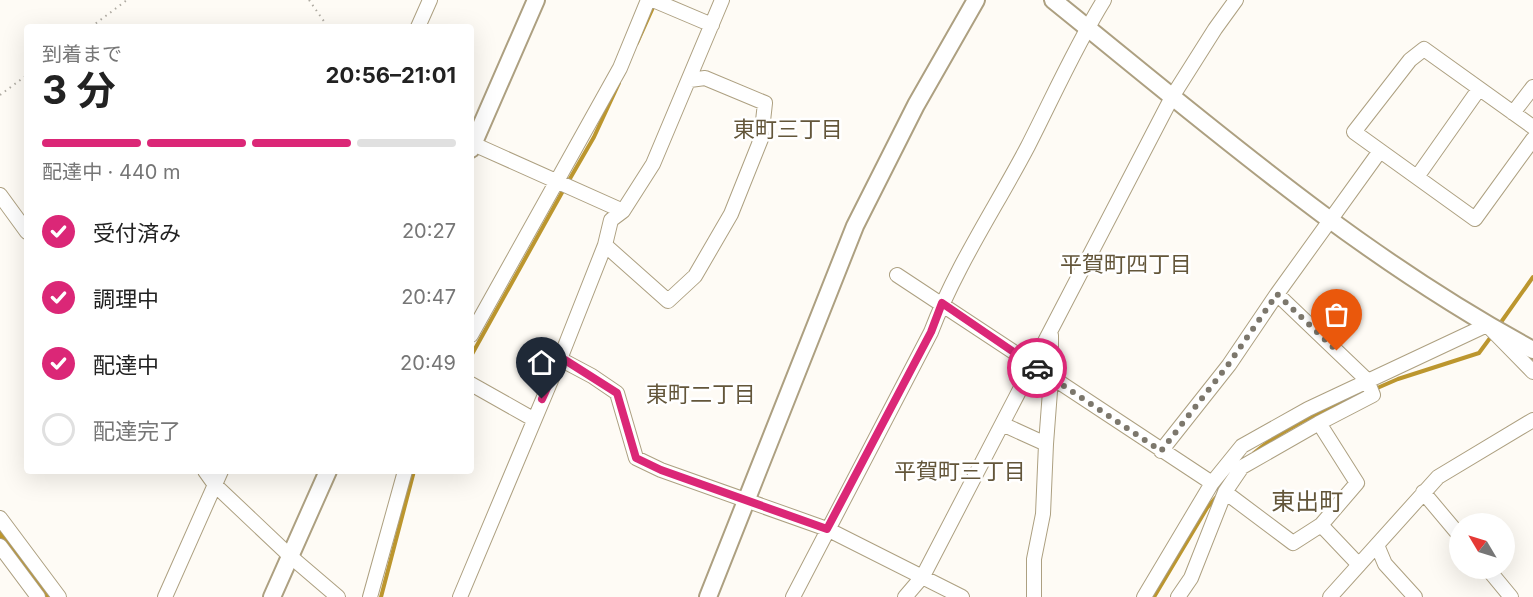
<!DOCTYPE html>
<html lang="ja">
<meta charset="utf-8">
<style>
:root{--surface:#fff;--page:#f6f6f6;--text:#222;--muted:#767676;--line:#e0e0e0;--accent:#db2777}
body{margin:0;font-family:Inter,"Noto Sans JP",sans-serif;background:var(--page);color:var(--text);height:100vh;display:flex;flex-direction:column;font-size:22px;white-space:nowrap}
*{box-sizing:border-box;margin:0}
p{font-size:20px;color:var(--muted)}
.icon{flex:none;width:33px;height:33px;fill:none;stroke:currentColor;stroke-width:2;stroke-linecap:round;stroke-linejoin:round}
.map{position:relative;flex:1;overflow:hidden}
.drawer{position:absolute;left:24px;top:24px;width:450px;height:450px;display:flex;flex-direction:column;background:var(--surface);border-radius:6px;box-shadow:0 6px 24px #0002}
.drawer>*{flex:none}
.needle{width:39px;rotate:308deg}
.tools{position:absolute;left:1449px;top:513px;display:grid;gap:12px}
.tools a{display:grid;place-items:center;width:66px;height:66px;border-radius:50%;background:var(--surface);box-shadow:0 6px 24px #0002;font-size:30px}
.pin{position:absolute;display:grid;place-items:center;width:51px;height:51px;color:#fff;margin:-62px -26px;border-radius:50% 50% 50% 0;rotate:-45deg;box-shadow:0 0 6px #0007}
.pin .icon{rotate:45deg}
.courier{position:absolute;display:grid;place-items:center;width:60px;height:60px;margin:-30px;border:4px solid #db2777;border-radius:50%;background:#fff;color:#222;box-shadow:0 2px 8px #0007}
.head em{font-style:normal;font-weight:700}
.head div{display:flex;flex-direction:column-reverse}
.head{display:flex;align-items:center;justify-content:space-between;height:102px;padding:0 18px}
h1{font-size:39px;font-weight:700;line-height:45px}
.bar{display:grid;grid-template-columns:repeat(4,1fr);gap:9px 6px;align-content:center;height:72px;padding:0 18px}
.bar i{height:8px;border-radius:4px;background:var(--line)}
.bar .on{background:var(--accent)}
.bar p{grid-column:span 4}
ol{padding:0 18px;list-style:none}
li{display:flex;align-items:center;gap:18px;height:66px}
li p{margin-inline-start:auto}
li .icon{padding:6px;border-radius:50%;background:var(--accent);color:#fff;stroke-width:4}
li:last-child{color:var(--muted)}
li i{width:33px;height:33px;border:3px solid var(--line);border-radius:50%}
.map>svg:first-child{display:block}
.lines{fill:none;stroke-linecap:round;stroke-linejoin:round}
.stream{stroke:#bc962e;stroke-width:4}
.river{stroke:#bc962e;stroke-width:21}
.minor-casing{stroke:#ada081;stroke-width:16}
.tertiary-casing{stroke:#ada081;stroke-width:20}
.path{stroke:#afaba2;stroke-width:2;stroke-dasharray:1.5 4.5;stroke-linecap:butt}
.minor{stroke:#fff;stroke-width:14}
.tertiary{stroke:#fff;stroke-width:16}
.done{stroke:#7c776c;stroke-width:6;stroke-dasharray:0 10.8}
.route{stroke:#db2777;stroke-width:8}
.labels{text-anchor:middle;stroke-width:5;stroke-linejoin:round;paint-order:stroke}
.neighbourhood-label{font-size:22px;fill:#63563a;stroke:#fff}
.quarter-label{font-size:24px;fill:#63563a;stroke:#fff}
</style>
<div class="map">
<svg width="1533" height="597" viewBox="0 0 1533 597">
<rect width="100%" height="100%" fill="#fefbf5"/>
<g class="lines">
<path class="stream" d="M637 43 655 3
M568 182 594 137 619 83
M1499 325 1533 277
M471 356 564 189
M1375 389 1398 379 1479 353 1493 334
M1254 453C1281 430 1314 415 1346 401
M381 597 414 471
M1154 597 1207 508 1218 495"/>
<path class="river" d="M0 533 49 597"/>
<g class="minor-casing">
<path id="minor" d="M653 0 712 25
M418 27 430 0
M1513 113 1533 87
M1533 127 1424 49 1410 60 1354 132 1475 219 1533 139
M471 143 623 211
M1417 177 1479 89
M0 195 27 232
M605 245 668 301 695 276 731 214 761 139 765 103 705 78 690 80
M897 275 1212 483
M471 335 620 68 648 0
M560 359 592 376 617 393 636 458 661 470 827 529 962 597
M471 384 533 419
M1002 424 1046 444 1043 514 1034 559V597
M1046 444 1051 378V335
M1161 451 1229 365 1277 294 1380 151
M205 471 215 485 290 556 338 597
M1225 492 1293 543 1321 525 1357 483 1319 423
M1423 492 1460 536
M0 518 59 597
M1321 525 1359 565
M1377 545 1385 564 1415 597
M0 546 38 597
M1487 568 1511 597
M165 597 221 471
M370 597 405 471
M460 597 560 359 605 245 611 220 623 211 653 164 722 0
M793 597 931 332C956 266 996 207 1028 146 1053 97 1075 47 1104 0
M905 597 923 576 1172 97 1215 29 1236 0
M1144 597 1212 483 1242 446 1308 409 1487 325 1533 372
M1178 597 1191 578 1225 492 1242 467 1319 423 1373 395 1367 380 1277 294
M1330 597 1438 477 1533 420"/>
</g>
<g class="tertiary-casing">
<path id="tertiary" d="M1053 0C1207 124 1358 256 1533 350
M471 149 536 0
M272 597 328 471
M708 597 855 226 916 105 976 0"/>
</g>
<path class="path" d="M309 0 328 27
M91 27 127 0
M0 95 27 75"/>
<use href="#minor" class="minor"/>
<use href="#tertiary" class="tertiary"/>
</g>
<g class="lines">
<path class="done" d="M1037 368 1161 451 1228 365 1277 294 1337 351"/>
<path class="route" d="M542 399 560 359 565 360 617 393 636 458 661 470 827 529 931 332 942 303 1037 368"/>
</g>
<g class="labels">
<g class="neighbourhood-label">
<text x="788" y="137">東町三丁目</text>
<text x="1126" y="272">平賀町四丁目</text>
<text x="701" y="402">東町二丁目</text>
<text x="960" y="479">平賀町三丁目</text>
</g>
<g class="quarter-label">
<text x="1307" y="510">東出町</text>
</g>
</g>
</svg>
<div class="tools">
<a><svg class="needle" viewBox="-14 -14 28 28"><path d="M0-13l5 13h-10z" fill="#e53935"/><path d="M0 13l5-13h-10z" fill="#767676"/></svg></a>
</div>
<div class="pin" style="left:1337px;top:351px;background:#ea580c"><svg class="icon" aria-label="bag" viewBox="0 0 24 24"><path d="M5 8h14l-1 12H6zM9 8a3 3 0 0 1 6 0"/></svg></div>
<div class="pin" style="left:542px;top:399px;background:#1f2937"><svg class="icon" aria-label="home" viewBox="0 0 24 24"><path d="M3 11l9-7 9 7M6 9v11h12V9"/></svg></div>
<div class="courier" style="left:1037px;top:368px"><svg class="icon" aria-label="car" viewBox="0 0 24 24"><path d="M5 17H2v-5l4-1 3-4h7l3 4 3 1v5h-3M9 17h6M6 11h13"/><circle cx="7" cy="17" r="2"/><circle cx="17" cy="17" r="2"/></svg></div>
<section class="drawer">
<div class="head"><div><h1>3 分</h1><p>到着まで</p></div><em>20:56–21:01</em></div>
<div class="bar"><i class="on"></i><i class="on"></i><i class="on"></i><i></i><p>配達中 · 440 m</p></div>
<ol>
<li><svg class="icon" aria-label="check" viewBox="0 0 24 24"><path d="M5 12l5 5 9-10"/></svg>受付済み<p>20:27</p></li>
<li><svg class="icon" aria-label="check" viewBox="0 0 24 24"><path d="M5 12l5 5 9-10"/></svg>調理中<p>20:47</p></li>
<li><svg class="icon" aria-label="check" viewBox="0 0 24 24"><path d="M5 12l5 5 9-10"/></svg>配達中<p>20:49</p></li>
<li><i></i>配達完了</li>
</ol>
</section>
</div>
